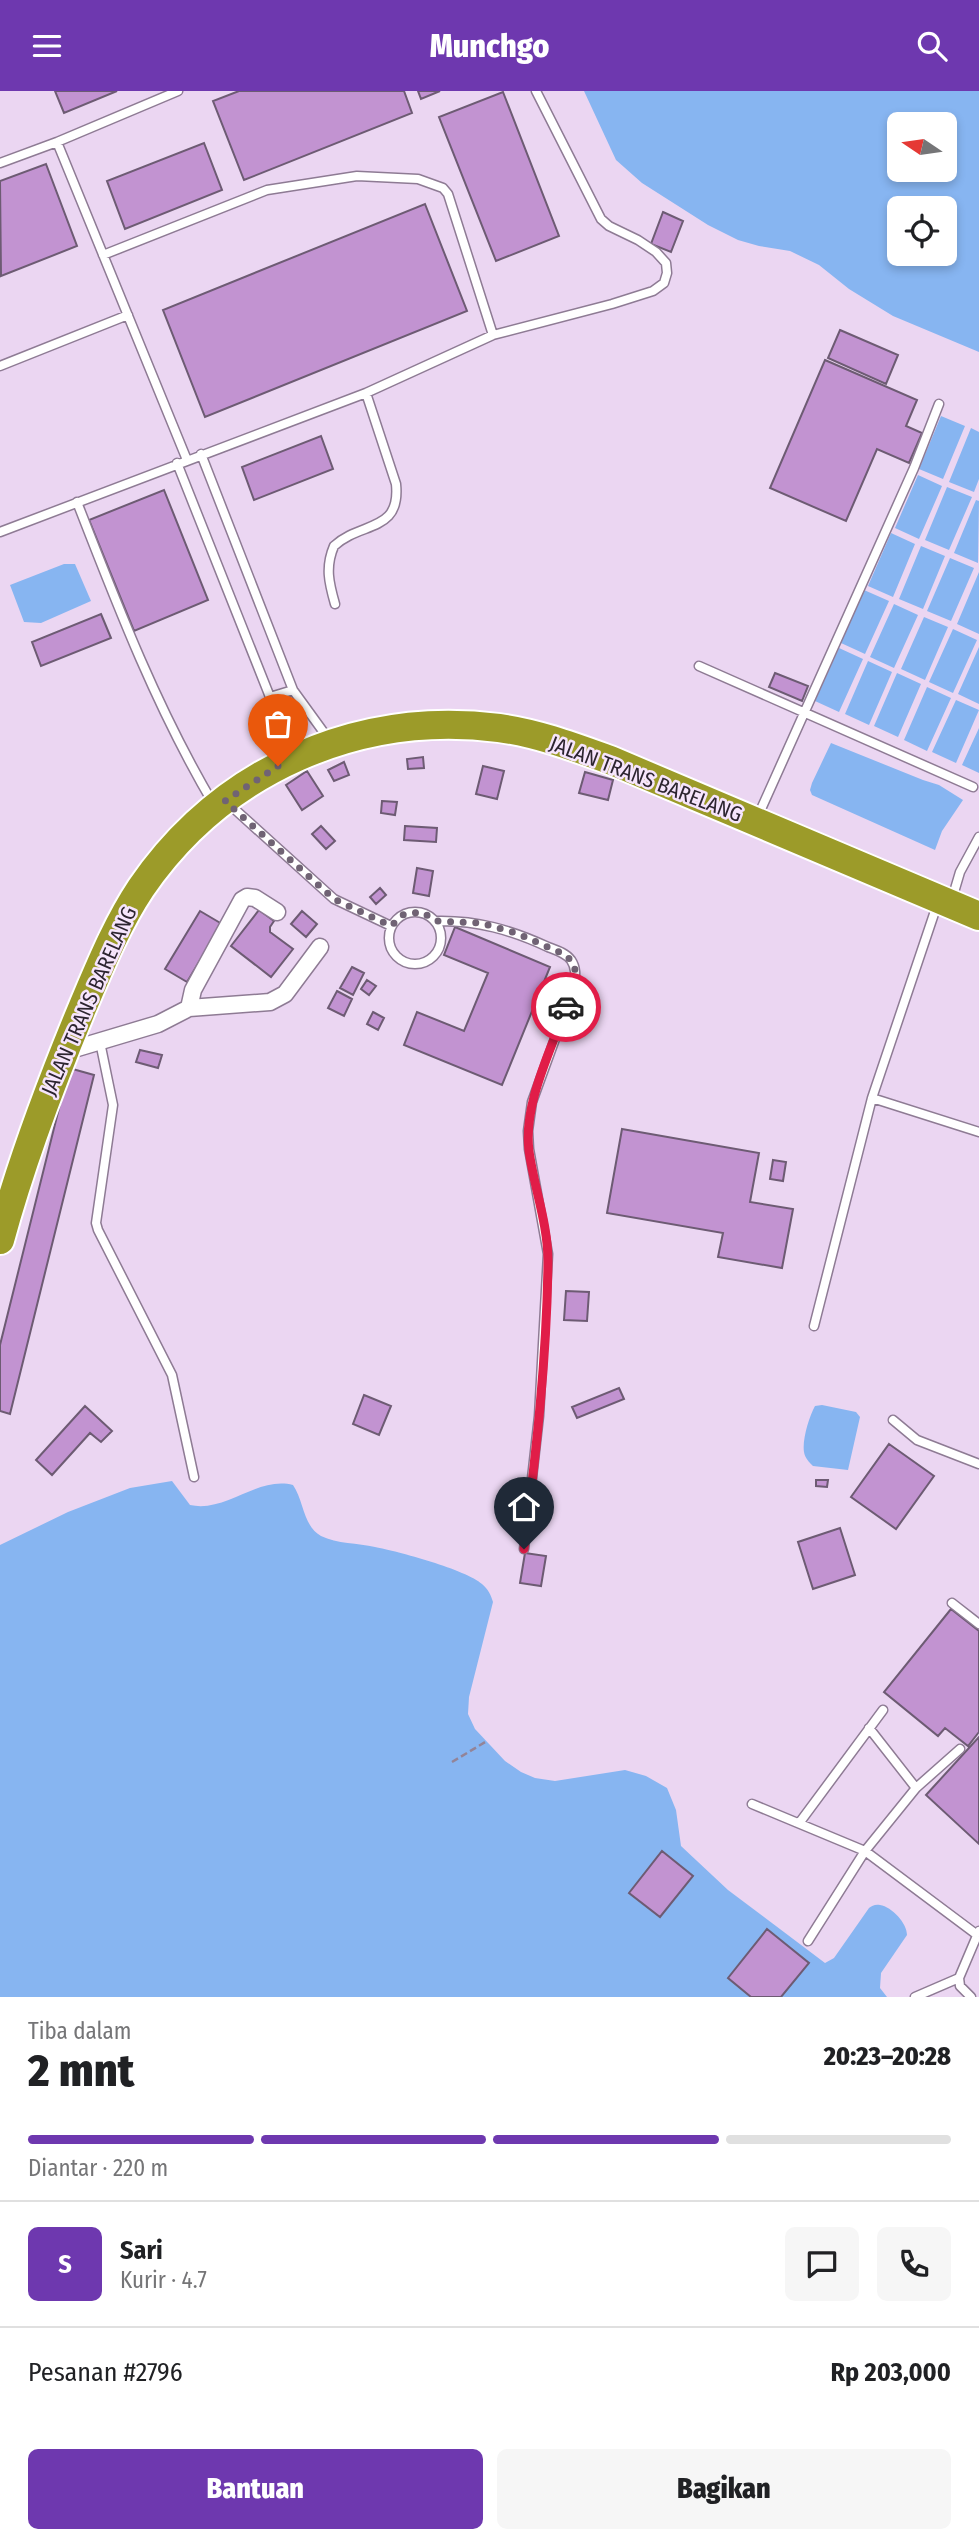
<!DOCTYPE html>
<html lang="id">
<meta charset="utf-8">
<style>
:root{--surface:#fff;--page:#f6f6f6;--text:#202124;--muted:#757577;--line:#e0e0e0;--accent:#6e38af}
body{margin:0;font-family:"Fira Sans Condensed",sans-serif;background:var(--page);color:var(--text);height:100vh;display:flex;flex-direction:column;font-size:26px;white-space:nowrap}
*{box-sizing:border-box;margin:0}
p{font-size:23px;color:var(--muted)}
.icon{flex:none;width:38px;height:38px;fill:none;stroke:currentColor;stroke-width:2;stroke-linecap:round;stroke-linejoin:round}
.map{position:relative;height:1906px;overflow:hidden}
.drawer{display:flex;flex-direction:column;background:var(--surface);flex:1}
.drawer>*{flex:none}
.needle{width:46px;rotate:283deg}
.tools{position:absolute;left:887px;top:21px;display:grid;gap:14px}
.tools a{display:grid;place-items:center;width:70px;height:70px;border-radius:10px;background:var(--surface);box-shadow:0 4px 10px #0003;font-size:35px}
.pin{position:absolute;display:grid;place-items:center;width:60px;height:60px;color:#fff;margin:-72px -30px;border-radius:50% 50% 50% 0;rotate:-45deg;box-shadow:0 0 7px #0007}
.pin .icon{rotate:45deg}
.courier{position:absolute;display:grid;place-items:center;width:70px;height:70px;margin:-35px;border:5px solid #e11d48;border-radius:50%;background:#fff;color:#222;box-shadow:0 2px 9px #0007}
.headline em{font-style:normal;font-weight:800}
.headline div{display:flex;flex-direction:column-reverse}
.headline{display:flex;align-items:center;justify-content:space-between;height:119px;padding:0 28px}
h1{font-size:46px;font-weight:800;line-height:52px}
.bar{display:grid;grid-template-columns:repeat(4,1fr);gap:10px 7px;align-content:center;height:84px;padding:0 28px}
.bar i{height:9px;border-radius:5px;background:var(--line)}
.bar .on{background:var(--accent)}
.bar p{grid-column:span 4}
.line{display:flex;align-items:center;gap:18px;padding:0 28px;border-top:2px solid var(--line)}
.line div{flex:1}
.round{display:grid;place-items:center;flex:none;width:74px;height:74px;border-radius:10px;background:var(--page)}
.cta{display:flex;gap:14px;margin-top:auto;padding:14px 28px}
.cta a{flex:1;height:80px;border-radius:10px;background:var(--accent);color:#fff;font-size:28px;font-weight:800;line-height:80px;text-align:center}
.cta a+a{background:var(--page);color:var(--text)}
header{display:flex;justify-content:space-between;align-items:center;height:91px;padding:0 28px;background:var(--accent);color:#fff;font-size:32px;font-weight:800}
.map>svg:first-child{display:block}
.water{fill:#87b5f1;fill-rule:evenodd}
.building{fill:#c293d1;stroke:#6d5b73;stroke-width:2}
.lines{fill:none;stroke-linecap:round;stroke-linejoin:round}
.lane-casing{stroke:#8e7b94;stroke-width:11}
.street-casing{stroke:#8e7b94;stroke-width:19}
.highway-casing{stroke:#fff;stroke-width:32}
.path{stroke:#938498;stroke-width:2.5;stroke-dasharray:7 3.5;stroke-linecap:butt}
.lane{stroke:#fff;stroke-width:8}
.street{stroke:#fff;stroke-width:16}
.highway{stroke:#9c9b29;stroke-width:28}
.done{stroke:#706374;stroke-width:7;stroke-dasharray:0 12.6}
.route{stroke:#e11d48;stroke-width:9}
.labels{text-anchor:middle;stroke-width:5;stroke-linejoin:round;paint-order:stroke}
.street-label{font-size:21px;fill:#2d2530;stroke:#f6e5fc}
</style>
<header><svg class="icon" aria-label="menu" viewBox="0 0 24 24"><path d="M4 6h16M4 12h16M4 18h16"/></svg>Munchgo<svg class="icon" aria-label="search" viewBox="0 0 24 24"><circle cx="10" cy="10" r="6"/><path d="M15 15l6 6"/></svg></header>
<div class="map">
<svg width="979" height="1906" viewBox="0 0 979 1906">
<rect width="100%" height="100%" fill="#ebd6f2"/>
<path class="water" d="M584 0H979V261L893 225 849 198 819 174 790 160 759 155 738 149 708 134 642 92 616 69ZM900 33H945V79H900ZM900 117H945V163H900Z
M941 325 965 335 943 388 919 378Z
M971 337 979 341V388L974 401 949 391Z
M918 384 942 395 919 448 895 437Z
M947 396 972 406 949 459 925 449Z
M976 409 979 410 978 472 954 462Z
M891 442 915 453 893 506 868 495Z
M921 455 945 465 923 518 899 508Z
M950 467 974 477 951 530 927 520Z
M64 473H75L91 510 41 532 24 531 10 494Z
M979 481V543L957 533Z
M864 499 889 510 865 563 841 552Z
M894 513 918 524 894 577 870 566Z
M924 526 948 536 925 589 901 578Z
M953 538 977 549 953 602 929 591Z
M979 556V613L958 603Z
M839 557 863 568 839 621 815 610Z
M868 570 892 581 869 634 845 623Z
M897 582 921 593 898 646 874 635Z
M927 596 951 607 927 660 904 649Z
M956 609 979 619 956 672 932 661Z
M979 637V682L962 674Z
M831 652 923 689 939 694 963 709 942 740 935 759 812 704 810 699 812 692Z
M822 1314 856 1321 860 1326 848 1379 813 1375C809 1371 805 1367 804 1361 802 1349 809 1326 815 1315Z
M172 1390 190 1414C226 1422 257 1385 293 1394 304 1410 303 1435 321 1445 337 1453 358 1452 375 1456 397 1460 467 1479 482 1493 488 1498 491 1504 493 1511L469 1606 468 1623 475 1638 505 1670 521 1681 535 1687 555 1690 625 1679 646 1685 667 1697 676 1719 681 1755 728 1799 825 1872 834 1867 869 1817C872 1815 875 1813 880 1814 892 1816 907 1832 907 1844L881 1882 880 1897 887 1906H0V1454L68 1421 130 1397Z"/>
<path class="building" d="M55 0H117L64 22Z
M239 0H404L412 22 244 89 213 10Z
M418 0H440L421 8Z
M503 1 559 145 496 170 439 26Z
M204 52 222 99 125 138 107 90Z
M46 73 77 155 1 185 0 90Z
M425 113 467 220 205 326 163 219Z
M663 121 683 130 671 161 651 153Z
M840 239 898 264 886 293 828 267Z
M825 269 917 309 906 335 922 342 909 372 877 358 846 430 770 397Z
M321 345 333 378 254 409 242 376Z
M164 399 208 509 134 540 89 429Z
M101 523 111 547 41 575 32 551Z
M775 582 808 595 802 610 769 596Z
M423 666 424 677 408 678 407 668Z
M344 671 349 684 334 690 328 679Z
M483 675 504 680 497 708 476 703Z
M307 680 323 705 302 719 286 694Z
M585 681 613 689 608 709 579 702Z
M382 710 397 711 395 724 381 722Z
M321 735 335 750 326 758 312 743Z
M405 735 437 737 436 751 404 749Z
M417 777 433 780 429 805 413 802Z
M380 797 386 804 376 813 370 806Z
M259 819 274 830 270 836V841L293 858 271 886 231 855Z
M200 820 222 833 187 891 165 878Z
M302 820 317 833 306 846 291 833Z
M455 836 550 876 502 994 404 954 417 921 464 940 488 882 444 864Z
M352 876 364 882 353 904 340 897Z
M367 889 376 895 369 904 361 898Z
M337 900 352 908 344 925 328 917Z
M373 921 384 927 378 939 367 933Z
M140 959 162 964 158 977 136 971Z
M69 977 94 984 10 1323 0 1320V1254Z
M622 1038 759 1062 750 1111 793 1118 782 1177 718 1166 723 1142 607 1122Z
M773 1069 786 1071 783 1090 770 1088Z
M566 1200 589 1201 587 1230 564 1229Z
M619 1297 624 1308 577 1327 572 1316Z
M364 1304 391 1315 379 1344 353 1333Z
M85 1315 112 1340 101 1351 90 1342 52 1384 36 1369Z
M889 1353 934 1385 896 1438 851 1406Z
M816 1389H828L827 1396 816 1395Z
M840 1437 855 1484 813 1498 798 1451Z
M525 1462 546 1465 541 1495 520 1492Z
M951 1518 979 1540V1641L968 1655 945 1637 938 1645 884 1601Z
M979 1646V1753L926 1704Z
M662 1760 693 1785 660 1826 629 1802Z
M767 1838 809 1872 781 1906H751L728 1887Z"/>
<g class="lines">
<g class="lane-casing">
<path id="lane" d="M57 51 187 369
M0 72 57 51 178 0
M103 164 267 99 357 85 418 88 443 97 448 103 493 244
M0 275 128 224
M201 363 293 599 330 650
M177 372 270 606 286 666
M77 411C117 514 157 618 214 714
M0 441 366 302 493 244 612 213 653 200 664 192 667 182 666 172 656 161 638 149 609 135 601 128 536 0
M335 513C329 492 325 476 334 455 361 430 401 442 396 393L366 302
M699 575 973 696
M270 606 293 599
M230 714 334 808 391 835
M758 725 914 377 939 313
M952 808 960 781 979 746
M937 814 872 1007 979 1041
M389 847a26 26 0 1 1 52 0a26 26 0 1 1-52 0Z
M436 830C477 829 511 839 548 856 556 859 566 862 571 869 577 878 575 886 574 896L532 1011 528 1040 529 1058 548 1163 539 1325 524 1458
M100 951 113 1014 96 1132 98 1139 172 1284 194 1386
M814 1235 872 1007
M893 1329 917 1349 979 1373
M952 1512 979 1533
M869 1637 916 1697
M752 1713 865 1760 916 1697 960 1658
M800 1731 883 1619
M808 1850 865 1760 976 1843
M915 1906 959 1887
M971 1906 960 1895 959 1887 979 1840"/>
</g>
<g class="street-casing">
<path id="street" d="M189 917 193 899 242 809 247 806 255 807 277 821
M64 961 158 933 189 917 270 911 285 903 320 856"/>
</g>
<g class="highway-casing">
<path id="highway" d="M0 1149C22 1068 51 992 83 915 100 875 117 833 141 797 222 679 358 619 499 637 537 642 574 656 610 669L979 825"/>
</g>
<path class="path" d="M452 1671 487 1650"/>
<use href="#lane" class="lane"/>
<use href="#street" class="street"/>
<use href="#highway" class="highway"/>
</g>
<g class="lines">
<path class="done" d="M278 675 225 710 334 808 391 835 404 823 422 821 436 830 481 832 516 842 566 864 573 872 576 882 566 916"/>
<path class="route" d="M524 1458C536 1363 547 1266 548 1170 548 1133 534 1096 529 1060 523 1013 551 960 566 916"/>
</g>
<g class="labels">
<g class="street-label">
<text transform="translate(646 688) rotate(21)" y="7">JALAN TRANS BARELANG</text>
<text transform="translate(89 910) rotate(-66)" y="7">JALAN TRANS BARELANG</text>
</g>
</g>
</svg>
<div class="tools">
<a><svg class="needle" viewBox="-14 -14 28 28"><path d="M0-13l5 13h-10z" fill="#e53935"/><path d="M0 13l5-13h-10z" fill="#757577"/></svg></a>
<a><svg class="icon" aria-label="locate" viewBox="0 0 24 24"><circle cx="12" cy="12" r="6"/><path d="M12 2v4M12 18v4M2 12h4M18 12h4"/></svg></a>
</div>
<div class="pin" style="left:278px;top:675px;background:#ea580c"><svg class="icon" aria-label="bag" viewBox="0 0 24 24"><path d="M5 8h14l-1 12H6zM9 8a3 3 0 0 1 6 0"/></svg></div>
<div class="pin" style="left:524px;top:1458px;background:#1f2937"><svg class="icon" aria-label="home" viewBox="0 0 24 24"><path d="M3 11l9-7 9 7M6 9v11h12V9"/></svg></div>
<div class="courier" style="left:566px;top:916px"><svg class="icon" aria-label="car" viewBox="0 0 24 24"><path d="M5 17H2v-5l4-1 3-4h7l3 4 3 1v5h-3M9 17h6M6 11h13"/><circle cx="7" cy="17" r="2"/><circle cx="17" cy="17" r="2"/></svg></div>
</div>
<section class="drawer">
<div class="headline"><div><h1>2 mnt</h1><p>Tiba dalam</p></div><em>20:23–20:28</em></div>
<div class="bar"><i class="on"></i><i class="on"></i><i class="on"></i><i></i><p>Diantar · 220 m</p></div>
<div class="line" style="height:126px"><b class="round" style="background:var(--accent);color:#fff">S</b><div><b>Sari</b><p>Kurir · 4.7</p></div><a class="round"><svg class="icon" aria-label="chat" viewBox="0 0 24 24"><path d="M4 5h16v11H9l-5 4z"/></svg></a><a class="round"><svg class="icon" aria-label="phone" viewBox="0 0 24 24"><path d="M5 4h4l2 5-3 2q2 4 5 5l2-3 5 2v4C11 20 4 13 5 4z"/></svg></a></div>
<div class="line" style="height:91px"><div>Pesanan #2796</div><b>Rp 203,000</b></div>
<div class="cta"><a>Bantuan</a><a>Bagikan</a></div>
</section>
